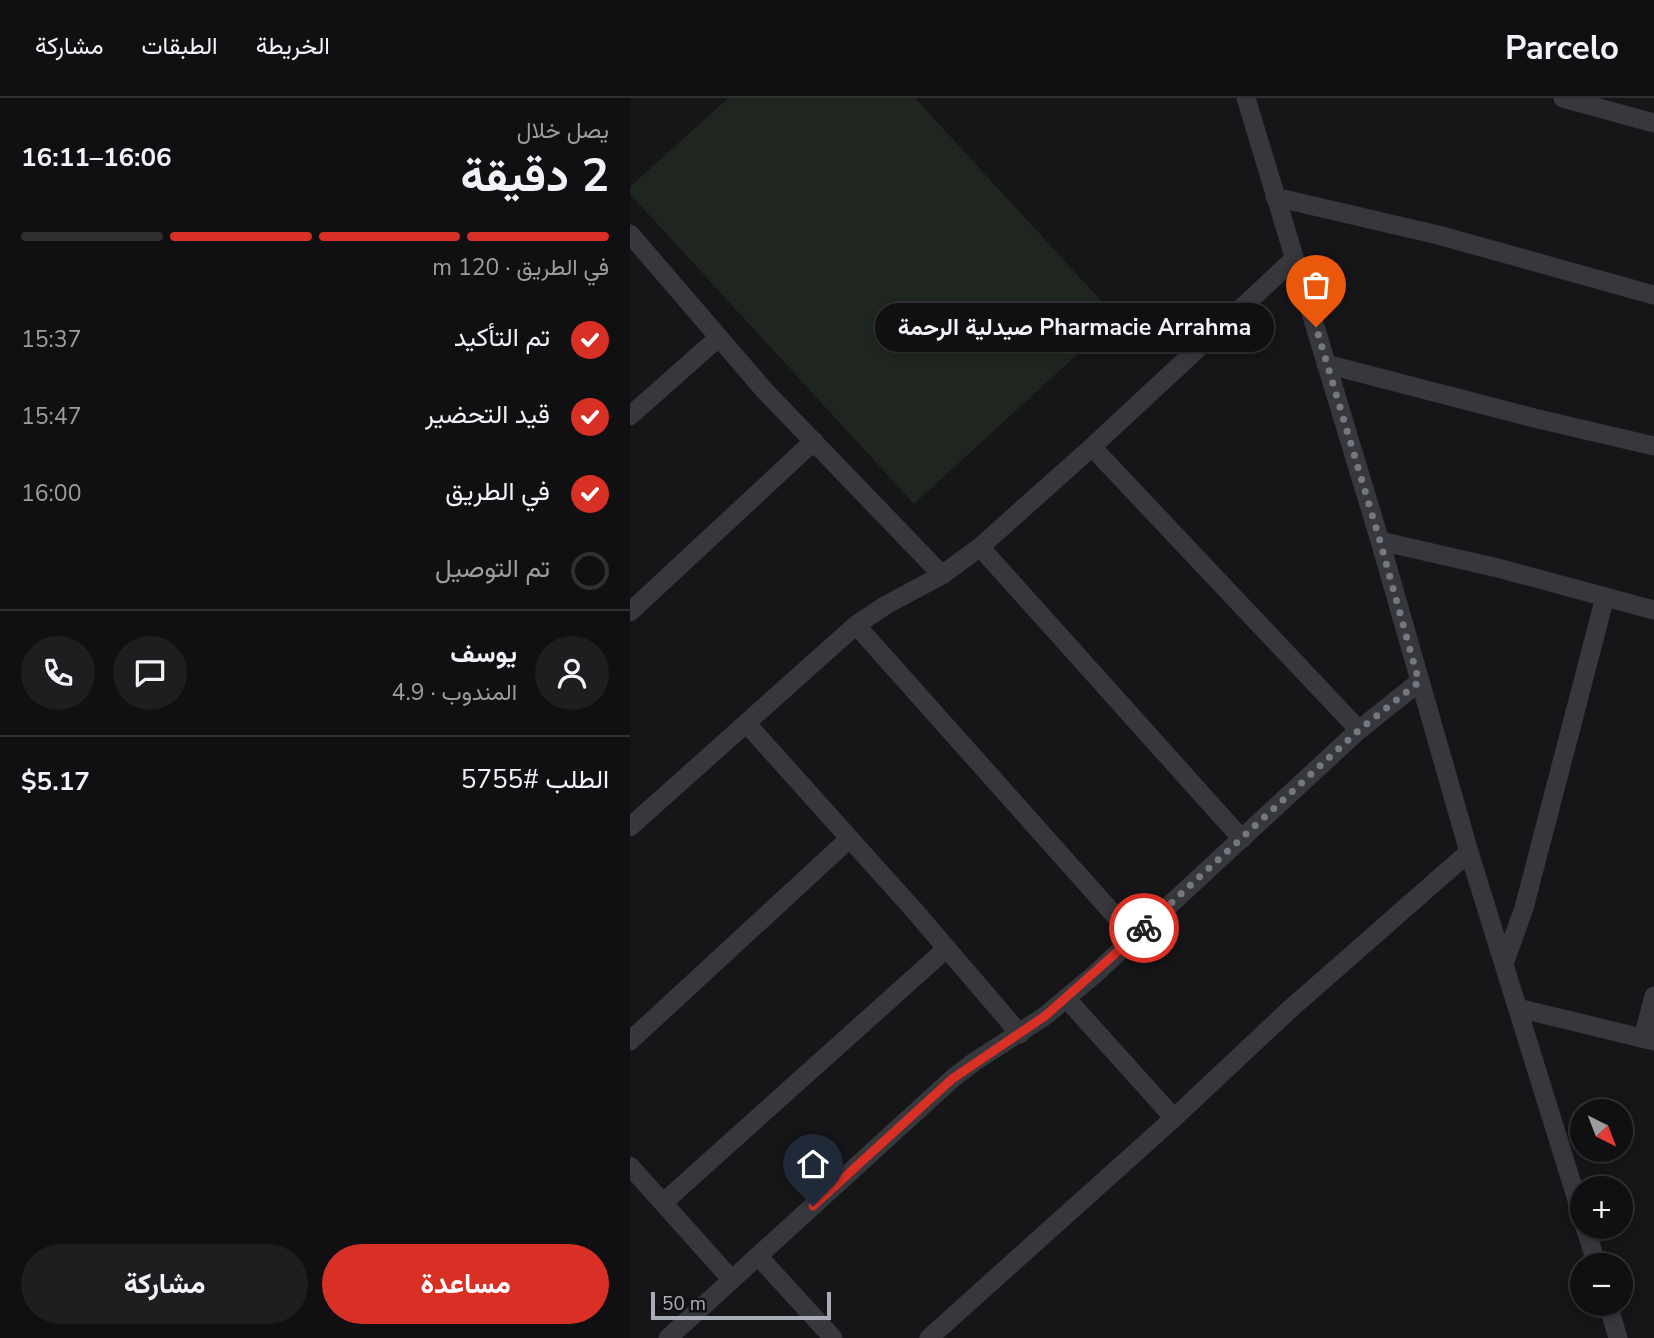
<!DOCTYPE html>
<html lang="ar">
<meta charset="utf-8">
<style>
:root{--surface:#101012;--page:#1e1e20;--text:#f1f3f6;--muted:#9c9d9f;--line:#303032;--accent:#d93025}
body{margin:0;font-family:"Nunito Sans",Vazirmatn,sans-serif;background:var(--page);color:var(--text);direction:rtl;height:100vh;display:flex;flex-direction:column;font-size:26px;white-space:nowrap}
*{box-sizing:border-box;margin:0}
p{font-size:23px;color:var(--muted)}
.icon{flex:none;width:38px;height:38px;fill:none;stroke:currentColor;stroke-width:2;stroke-linecap:round;stroke-linejoin:round}
.map{position:relative;flex:1;overflow:hidden;direction:ltr}
.details{display:flex;flex-direction:column;background:var(--surface);width:630px}
.details>*{flex:none}
.needle{width:46px;rotate:138deg}
.tools{position:absolute;left:940px;top:1001px;display:grid;gap:14px}
.tools a{display:grid;place-items:center;width:63px;height:63px;border-radius:50%;background:var(--surface);box-shadow:0 4px 10px #0003,0 0 0 2px var(--line);font-size:35px}
.scale{position:absolute;left:21px;bottom:18px;width:180px;box-sizing:border-box;padding-left:7px;border:4px solid #a8adb8;border-top:0;font-size:19px;line-height:24px;white-space:nowrap;color:#a8adb8;-webkit-text-stroke:5px #111113;paint-order:stroke}
.pin{position:absolute;display:grid;place-items:center;width:60px;height:60px;color:#fff;margin:-72px -30px;border-radius:50% 50% 50% 0;rotate:-45deg;box-shadow:0 0 7px #0007}
.pin .icon{rotate:45deg}
.courier{position:absolute;display:grid;place-items:center;width:70px;height:70px;margin:-35px;border:5px solid #d93025;border-radius:50%;background:#fff;color:#222;box-shadow:0 2px 9px #0007}
.bubble{position:absolute;height:49px;border-radius:24px;background:var(--surface);box-shadow:0 4px 10px #0003,0 0 0 2px var(--line);font-size:23px;font-weight:700;line-height:49px;text-align:center;direction:rtl}
.summary em{font-style:normal;font-weight:700}
.summary div{display:flex;flex-direction:column-reverse}
.summary{display:flex;align-items:center;justify-content:space-between;height:119px;padding:0 21px}
h1{font-size:46px;font-weight:700;line-height:52px}
.bar{display:grid;grid-template-columns:repeat(4,1fr);gap:10px 7px;align-content:center;height:84px;padding:0 21px}
.bar i{height:9px;border-radius:5px;background:var(--line)}
.bar .on{background:var(--accent)}
.bar p{grid-column:span 4}
.line{display:flex;align-items:center;gap:18px;padding:0 21px;border-top:2px solid var(--line)}
.line div{flex:1}
.round{display:grid;place-items:center;flex:none;width:74px;height:74px;border-radius:37px;background:var(--page)}
ol{padding:0 21px;list-style:none}
li{display:flex;align-items:center;gap:21px;height:77px}
li p{margin-inline-start:auto}
li .icon{padding:7px;border-radius:50%;background:var(--accent);color:#fff;stroke-width:4}
li:last-child{color:var(--muted)}
li i{width:38px;height:38px;border:4px solid var(--line);border-radius:50%}
.cta{display:flex;gap:14px;margin-top:auto;padding:14px 21px}
.cta a{flex:1;height:80px;border-radius:42px;background:var(--accent);color:#fff;font-size:28px;font-weight:700;line-height:80px;text-align:center}
.cta a+a{background:var(--page);color:var(--text)}
header{display:flex;align-items:center;gap:42px;box-sizing:border-box;height:98px;padding:0 35px;background:var(--surface);border-bottom:2px solid var(--line)}
header strong{font-size:33px}
nav{display:flex;gap:38px;margin-inline-start:auto;font-size:24px}
main{display:flex;flex:1;min-height:0}
.map>svg:first-child{display:block}
.green{fill:#1e261f}
.lines{fill:none;stroke-linecap:round;stroke-linejoin:round}
.street{stroke:#37383d;stroke-width:19}
.done{stroke:#757880;stroke-width:7;stroke-dasharray:0 12.6}
.route{stroke:#d93025;stroke-width:9}
</style>
<header>
<strong>Parcelo</strong>
<nav><a>الخريطة</a><a>الطبقات</a><a>مشاركة</a></nav>
</header>
<main>
<div class="map">
<svg width="1024" height="1240" viewBox="0 0 1024 1240">
<rect width="100%" height="100%" fill="#161618"/>
<path class="green" d="M98 0H285L487 220 284 406 0 96V89Z"/>
<g class="lines">
<path class="street" d="M616 0 750 443 839 754 952 1118
M933 0 1024 25
M645 99 808 137 1024 197
M0 136 135 293 312 477
M696 266 904 320 1024 348
M0 318 88 240
M462 349 729 632
M750 443 868 470 1024 512
M350 449 612 741
M0 514 184 343
M226 527 504 839
M117 626 283 811 390 936
M0 729 226 527 256 507 312 477 350 449 462 349 664 161
M874 866 894 810 975 499
M436 900 544 1020
M888 910 1024 943
M1013 940 1024 898
M0 943 219 741
M0 1068 101 1181
M34 1104 317 850
M955 1129 967 1167
M128 1158 203 1240
M978 1206 988 1240
M38 1240 322 981 344 964 415 918 465 876 729 632 789 584
M299 1240 544 1020 658 913 839 754"/>
</g>
<g class="lines">
<path class="done" d="M514 830 729 632 789 584 750 443 686 229"/>
<path class="route" d="M183 1108 322 981 415 918 514 830"/>
</g>
</svg>
<div class="tools">
<a><svg class="needle" viewBox="-14 -14 28 28"><path d="M0-13l5 13h-10z" fill="#e53935"/><path d="M0 13l5-13h-10z" fill="#9c9d9f"/></svg></a>
<a>+</a>
<a>−</a>
</div>
<div class="scale">50 m</div>
<div class="pin" style="left:686px;top:229px;background:#ea580c"><svg class="icon" aria-label="bag" viewBox="0 0 24 24"><path d="M5 8h14l-1 12H6zM9 8a3 3 0 0 1 6 0"/></svg></div>
<div class="pin" style="left:183px;top:1108px;background:#1f2937"><svg class="icon" aria-label="home" viewBox="0 0 24 24"><path d="M3 11l9-7 9 7M6 9v11h12V9"/></svg></div>
<div class="courier" style="left:514px;top:830px"><svg class="icon" aria-label="bike" viewBox="0 0 24 24"><circle cx="6" cy="16" r="4"/><circle cx="18" cy="16" r="4"/><path d="M6 16l4-8h5l3 8M10 8l3 8H6M13 5h3"/></svg></div>
<div class="bubble" style="left:245px;top:205px;width:399px">Pharmacie Arrahma صيدلية الرحمة</div>
</div>
<section class="details">
<div class="summary"><div><h1>2 دقيقة</h1><p>يصل خلال</p></div><em>16:06–16:11</em></div>
<div class="bar"><i class="on"></i><i class="on"></i><i class="on"></i><i></i><p>في الطريق · 120 m</p></div>
<ol>
<li><svg class="icon" aria-label="check" viewBox="0 0 24 24"><path d="M5 12l5 5 9-10"/></svg>تم التأكيد<p>15:37</p></li>
<li><svg class="icon" aria-label="check" viewBox="0 0 24 24"><path d="M5 12l5 5 9-10"/></svg>قيد التحضير<p>15:47</p></li>
<li><svg class="icon" aria-label="check" viewBox="0 0 24 24"><path d="M5 12l5 5 9-10"/></svg>في الطريق<p>16:00</p></li>
<li><i></i>تم التوصيل</li>
</ol>
<div class="line" style="height:126px"><a class="round"><svg class="icon" aria-label="person" viewBox="0 0 24 24"><circle cx="12" cy="8" r="4"/><path d="M4 21q1-7 8-7t8 7"/></svg></a><div><b>يوسف</b><p>المندوب · 4.9</p></div><a class="round"><svg class="icon" aria-label="chat" viewBox="0 0 24 24"><path d="M4 5h16v11H9l-5 4z"/></svg></a><a class="round"><svg class="icon" aria-label="phone" viewBox="0 0 24 24"><path d="M5 4h4l2 5-3 2q2 4 5 5l2-3 5 2v4C11 20 4 13 5 4z"/></svg></a></div>
<div class="line" style="height:91px"><div>الطلب #5755</div><b>$5.17</b></div>
<div class="cta"><a>مساعدة</a><a>مشاركة</a></div>
</section>
</main>
